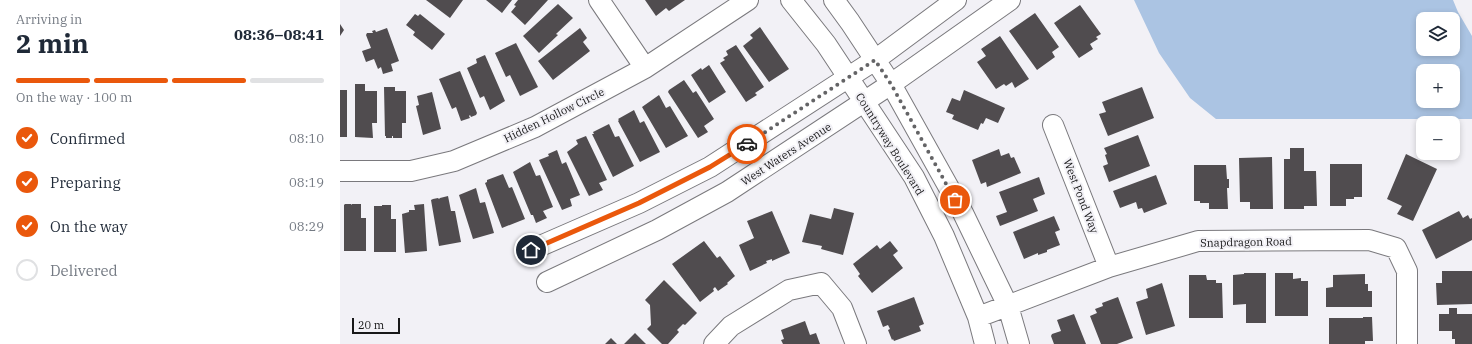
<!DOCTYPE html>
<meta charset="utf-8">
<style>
:root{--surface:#fff;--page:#f6f6f7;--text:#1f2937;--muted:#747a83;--line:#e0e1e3;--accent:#ea580c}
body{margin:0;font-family:"IBM Plex Serif",serif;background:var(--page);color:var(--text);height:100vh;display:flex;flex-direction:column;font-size:15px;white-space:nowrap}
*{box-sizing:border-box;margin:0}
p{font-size:13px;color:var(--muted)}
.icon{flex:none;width:22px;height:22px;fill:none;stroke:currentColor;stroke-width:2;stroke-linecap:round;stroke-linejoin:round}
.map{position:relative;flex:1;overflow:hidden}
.details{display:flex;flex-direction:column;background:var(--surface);width:340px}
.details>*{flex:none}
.tools{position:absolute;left:1076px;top:12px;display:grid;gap:8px}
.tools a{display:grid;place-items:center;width:44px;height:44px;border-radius:8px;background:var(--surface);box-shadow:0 2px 6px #0003;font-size:20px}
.scale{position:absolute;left:12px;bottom:10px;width:48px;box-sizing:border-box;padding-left:4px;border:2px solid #181819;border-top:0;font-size:11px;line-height:14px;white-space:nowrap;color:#181819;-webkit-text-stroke:3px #f2f1f6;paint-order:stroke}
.pin{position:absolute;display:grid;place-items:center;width:34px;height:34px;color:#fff;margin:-17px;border:2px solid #fff;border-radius:50%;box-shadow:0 1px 4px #0007}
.courier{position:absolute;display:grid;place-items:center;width:40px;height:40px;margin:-20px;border:3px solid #ea580c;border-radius:50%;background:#fff;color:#222;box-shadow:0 1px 5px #0007}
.summary em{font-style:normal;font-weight:800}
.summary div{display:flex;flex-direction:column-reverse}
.summary{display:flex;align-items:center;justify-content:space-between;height:68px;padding:0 16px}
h1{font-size:26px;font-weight:800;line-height:30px}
.bar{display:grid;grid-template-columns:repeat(4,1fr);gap:6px 4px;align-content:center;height:48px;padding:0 16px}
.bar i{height:5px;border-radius:3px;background:var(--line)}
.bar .active{background:var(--accent)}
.bar p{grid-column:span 4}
ol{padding:0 16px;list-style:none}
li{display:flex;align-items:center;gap:12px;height:44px}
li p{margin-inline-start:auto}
li .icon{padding:4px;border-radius:50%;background:var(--accent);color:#fff;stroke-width:4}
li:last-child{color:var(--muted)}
li i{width:22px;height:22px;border:2px solid var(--line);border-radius:50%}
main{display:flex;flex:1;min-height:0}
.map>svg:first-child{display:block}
.water{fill:#abc4e3;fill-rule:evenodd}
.building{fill:#504c4f}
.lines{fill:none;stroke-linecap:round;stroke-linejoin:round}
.minor-casing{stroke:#7a797d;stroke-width:22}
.minor{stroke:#fff;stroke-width:20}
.done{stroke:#646466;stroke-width:4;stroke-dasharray:0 7.2}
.route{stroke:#ea580c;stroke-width:5}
.labels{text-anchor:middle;stroke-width:4;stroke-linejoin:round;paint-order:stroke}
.street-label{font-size:11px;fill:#181819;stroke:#f2f1f6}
</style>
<main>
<section class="details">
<div class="summary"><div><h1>2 min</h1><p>Arriving in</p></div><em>08:36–08:41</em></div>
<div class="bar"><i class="active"></i><i class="active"></i><i class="active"></i><i></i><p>On the way · 100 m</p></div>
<ol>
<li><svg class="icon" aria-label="check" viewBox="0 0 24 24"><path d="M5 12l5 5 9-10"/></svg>Confirmed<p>08:10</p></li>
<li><svg class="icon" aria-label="check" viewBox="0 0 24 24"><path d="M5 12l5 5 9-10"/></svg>Preparing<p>08:19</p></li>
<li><svg class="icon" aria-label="check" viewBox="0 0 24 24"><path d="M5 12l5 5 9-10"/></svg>On the way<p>08:29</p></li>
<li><i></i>Delivered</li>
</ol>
</section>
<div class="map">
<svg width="1132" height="344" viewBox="0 0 1132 344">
<rect width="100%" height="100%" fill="#f2f1f6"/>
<path class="water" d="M794 0H1113L1118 12 1132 36V119H876L850 98 819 53ZM1083 19H1113V49H1083ZM1083 71H1113V101H1083Z"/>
<path class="building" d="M86 0H123L110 18Z
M146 0H172L162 13Z
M178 0H208L185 25 171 12 176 6 174 5Z
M305 0H345L329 11 326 8 316 16Z
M218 4 233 18 216 34 218 35 199 53 183 36Z
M740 5 761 34 756 37 758 39 750 44 753 49 739 58 714 23Z
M695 13 719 47 712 52 715 57 697 70 669 31Z
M75 14 78 16 80 14 105 34 92 50 73 35 75 32 66 25Z
M0 24 4 30 0 36Z
M420 27 449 69 429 82 403 46 413 38 410 35Z
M47 28 59 61 51 64 53 71 43 74 41 67 38 69 34 59 26 62 22 51 31 48 26 35 27 33H33L32 31 35 30 36 32Z
M240 28 247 38 243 42 250 51 213 80 198 61Z
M660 36 689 79 675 88 672 82 666 86 664 84 656 89 637 62 646 56 641 49Z
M176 43 198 87 180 96 170 75 166 77 155 53Z
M396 45 424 87 415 93 417 95 406 102 380 63 385 60 383 58 388 55 386 51Z
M145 55 165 101 150 110 144 96 140 98 127 68 137 63 136 59Z
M369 65 386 92 369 103 351 75 361 68 362 70Z
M120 71 137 113 136 115 131 117 130 115 129 116 130 118 121 121 116 107 112 109 99 79Z
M344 80 353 93 356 91 374 119 364 126 368 132 358 138 328 92 329 90Z
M15 84H25V91H37V123H32L33 138 15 137Z
M44 87H55V91H66V123H62V138H53V136H52V138H46V136H45Z
M802 87 814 118 768 136 759 114 766 112 762 102Z
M0 90H7V137H0Z
M624 90 665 108 658 123 646 118 643 124 641 123 638 130 612 119 614 115 606 112 612 98 620 101Z
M92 92 101 129 83 135 76 106 79 105 77 96Z
M319 95 326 108 330 106 348 136 326 148 302 107Z
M294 110 300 123 304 121 320 152 300 162 278 121 279 120 278 119Z
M269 124 275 137 279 136 294 166 273 177 252 134H254L253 132Z
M798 135 810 166 769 182 763 166 768 164 765 155 767 154 764 148Z
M246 136 267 180 259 183 263 190 249 196 227 152 238 144 236 140Z
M950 148H964V171H976L977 206H964V209H944V159H950Z
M659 149 661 156 669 153 671 158 674 157 681 173 647 187 646 182 641 184 632 160Z
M217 150 222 164 226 162 240 195 230 199 232 206 222 210 199 160 209 156 208 154Z
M1066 154 1097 169 1073 221 1057 214 1062 206 1047 199Z
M932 157 933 209H910V202H900L899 158Z
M190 162 196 176 200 175 213 207 203 211 207 218 196 223 193 215H191L173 172Z
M990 164H1022V197H1014V199H1006V206H990Z
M854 165H886L887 179H889V188H887L888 209H869V203H860V201H854Z
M163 174 169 188 172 187 185 219 162 228 145 183 147 182V180Z
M816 175 827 204 804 213 802 208 798 209 796 202 780 208 773 191Z
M699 177 705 194 693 199 698 211 660 226 656 216 667 212 659 192Z
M136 188 140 203 145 202 154 233 133 239 119 195Z
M108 196 111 211H115L121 242 99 246 91 200 93 199 98 198 99 199 100 198Z
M5 204H11V205L12 204H21V218H26V251H4V205Z
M84 204 87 251 65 253 62 214 69 212V210H75L74 205Z
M42 205H51V219H56V252H34V206H42Z
M494 208 514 213 503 255 481 249 482 246 462 242 470 214 491 219Z
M432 211 450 253 432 261V259L426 261 427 263 410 271 399 245 414 238 407 221Z
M1119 211 1123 218 1128 215 1130 219 1132 218V240L1096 259 1082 230Z
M714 216 720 230 715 232 720 245 707 250V252L698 255V253L684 259 673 232Z
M364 241 377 258 380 256 395 276 387 283 388 284 378 291 375 287 373 289 374 291 360 302 332 264Z
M550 241 558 251 553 255 563 268 532 293 518 276 520 274 513 264 537 245 540 249Z
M1102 271H1132V304L1097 305 1096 283H1102Z
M904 273H926V323H906V304L893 305V275L904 274Z
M935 273H953V279L961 278V281H968V316H935Z
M1025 274V284H1028V291H1032V307H986V288L993 287V275Z
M849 275H866L867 280H876V283H882L883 318H849Z
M324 280 357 313 345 325 343 324 337 330 339 332 328 344H322L307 329 311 325 310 305 305 300Z
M822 283 835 326 806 335 796 302 808 298 806 289Z
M574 297 584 324 579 326 581 331 554 341 553 339 552 340 548 330 550 329 548 325 543 327 537 311Z
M778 297 793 338 777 344H761L750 316 757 313 755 309 763 306 762 303Z
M1109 308H1117V314H1132V344H1115V339H1112V331H1099V314H1109Z
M734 314 746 344H714L711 336 712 334 721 331 717 320Z
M1023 317H1032L1033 341H1025V344H989V318H1023Z
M465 321 470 335 476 333 480 344H443L441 340 444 339 441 330Z
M295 333 306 344H284Z
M271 338 277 344H265Z"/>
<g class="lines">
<g class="minor-casing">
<path id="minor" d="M259 0 305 68
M451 0 486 44 574 177 604 236 638 317 645 344
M494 0 510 22 551 84 623 213 668 306 679 344
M713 125 769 267
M0 171H71L114 161 195 127 305 68 408 0
M191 250 299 203 370 167 535 60 616 0
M207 282 317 230 387 192 551 84 670 0
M638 317 769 267 858 241 1029 240 1056 248 1067 271V344
M374 344 391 326 449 290 481 283 502 308 516 344"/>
</g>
<use href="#minor" class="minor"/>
</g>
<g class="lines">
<path class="done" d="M407 144 535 60 551 84 615 200"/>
<path class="route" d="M191 250 299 203 370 167 407 144"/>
</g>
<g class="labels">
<g class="street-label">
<text transform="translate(214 115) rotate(-26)" y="4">Hidden Hollow Circle</text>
<text transform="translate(550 144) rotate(58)" y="4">Countryway Boulevard</text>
<text transform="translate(446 154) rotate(-33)" y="4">West Waters Avenue</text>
<text transform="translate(741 196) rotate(69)" y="4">West Pond Way</text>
<text transform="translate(906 242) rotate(-1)" y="4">Snapdragon Road</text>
</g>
</g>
</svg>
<div class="tools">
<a><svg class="icon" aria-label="layers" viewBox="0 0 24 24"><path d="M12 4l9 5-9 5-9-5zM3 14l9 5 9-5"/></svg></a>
<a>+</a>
<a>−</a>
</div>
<div class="scale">20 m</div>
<div class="pin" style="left:615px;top:200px;background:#ea580c"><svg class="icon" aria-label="bag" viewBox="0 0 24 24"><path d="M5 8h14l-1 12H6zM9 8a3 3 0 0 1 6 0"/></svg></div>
<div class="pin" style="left:191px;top:250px;background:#1f2937"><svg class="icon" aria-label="home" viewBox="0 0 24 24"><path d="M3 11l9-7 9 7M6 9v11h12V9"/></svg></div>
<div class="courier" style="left:407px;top:144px"><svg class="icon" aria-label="car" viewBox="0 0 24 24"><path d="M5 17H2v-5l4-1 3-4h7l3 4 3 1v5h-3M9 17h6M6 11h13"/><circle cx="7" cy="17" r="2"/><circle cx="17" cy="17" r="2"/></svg></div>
</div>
</main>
